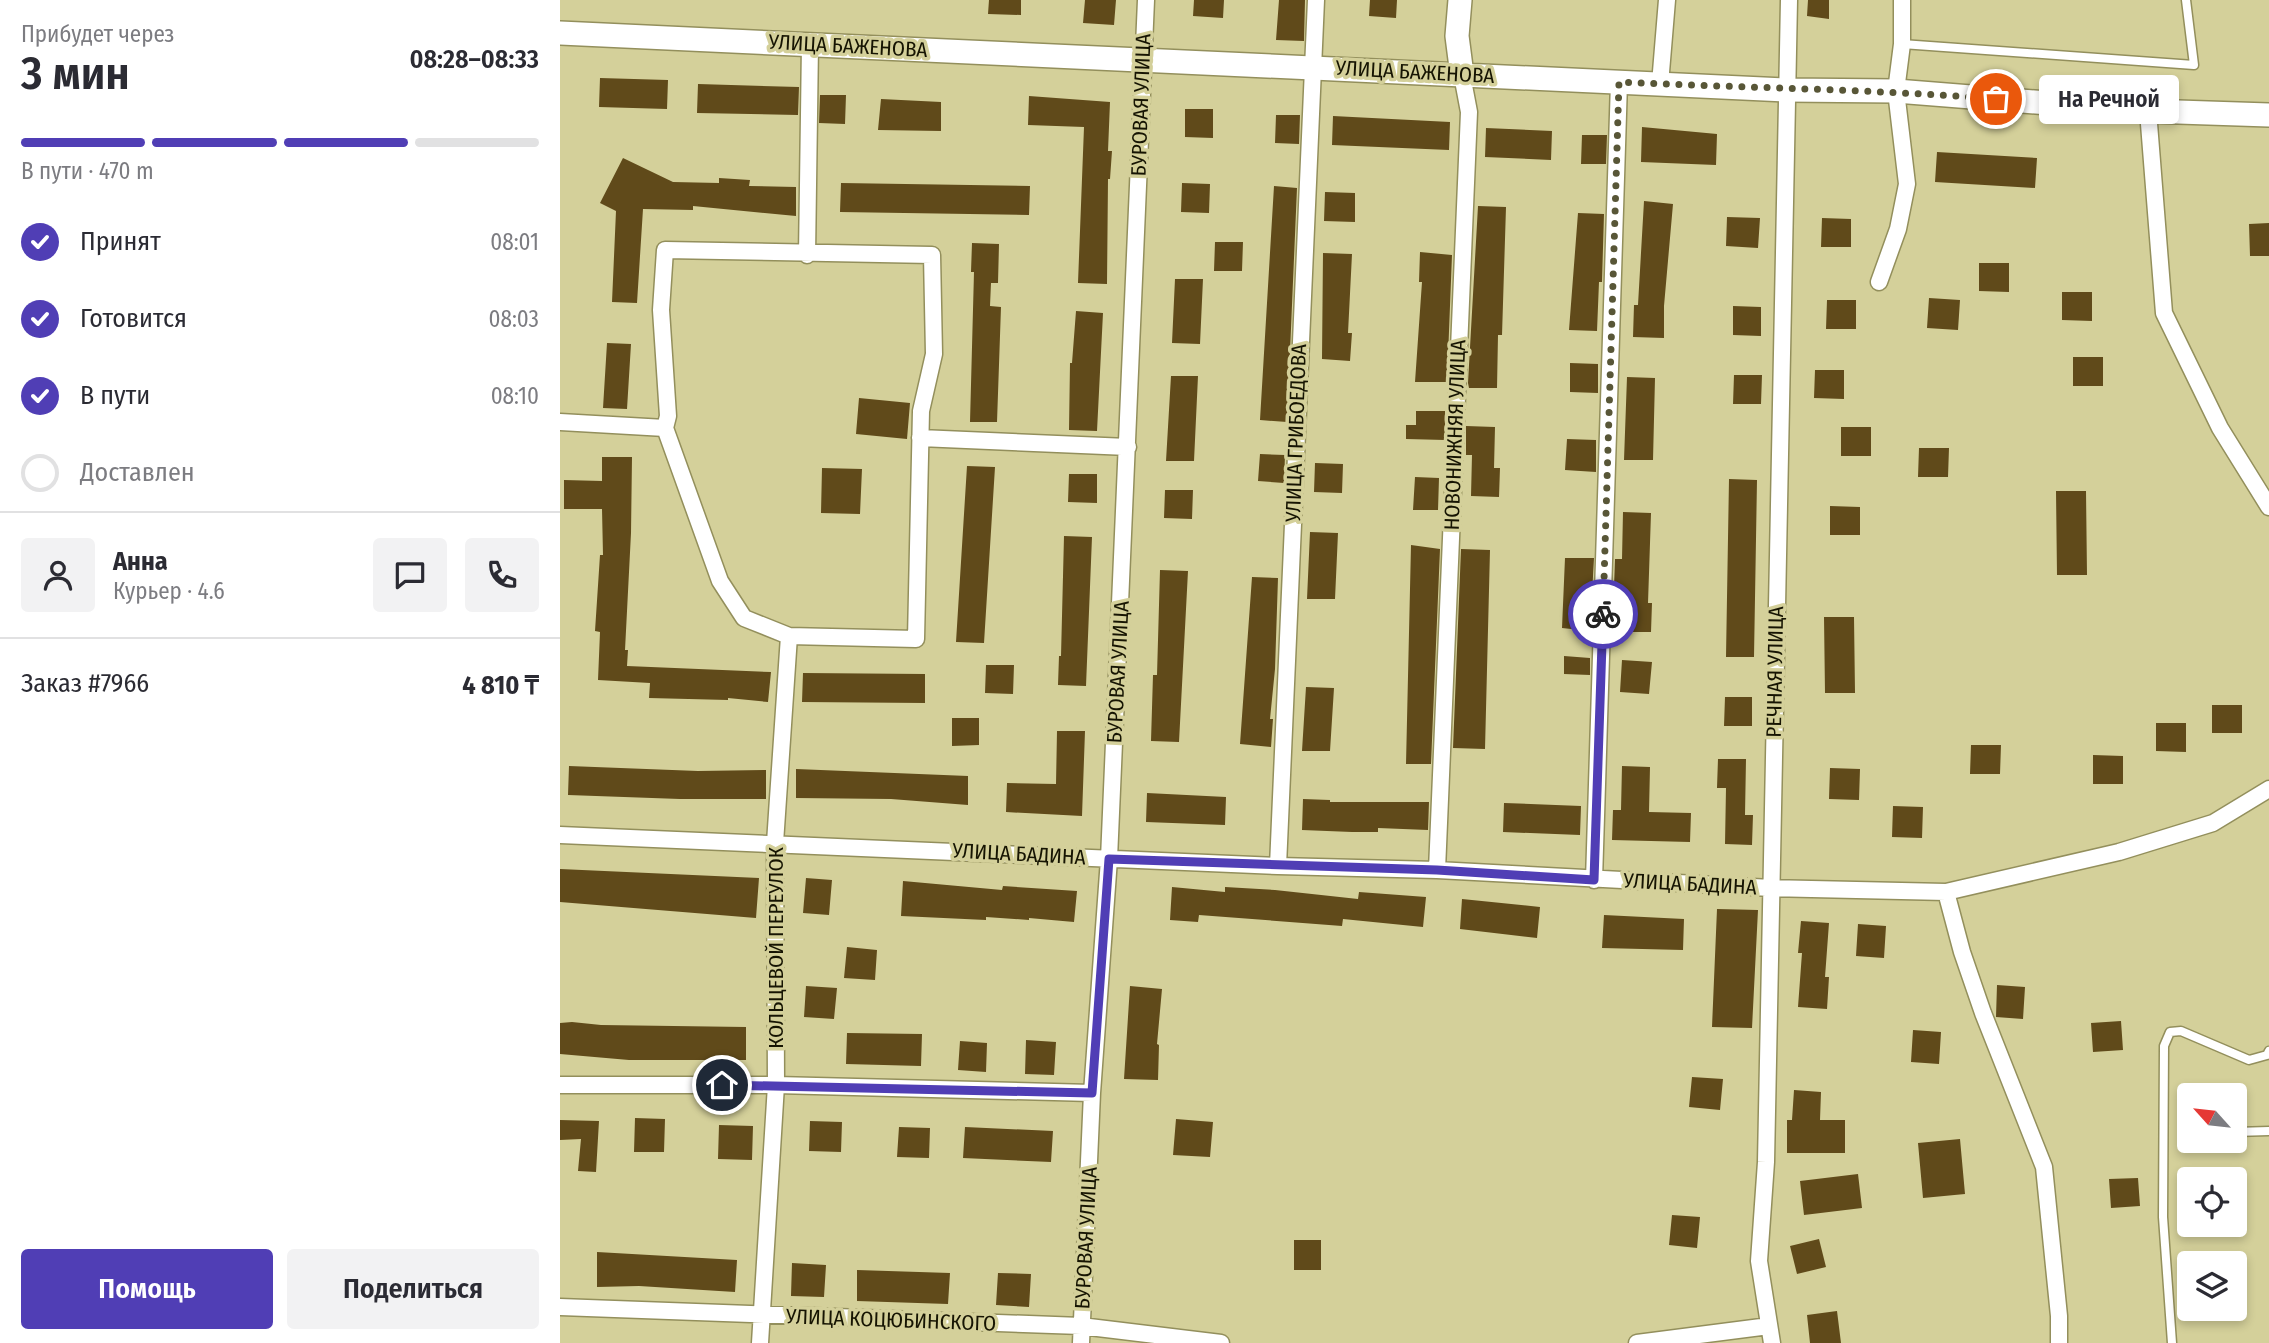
<!DOCTYPE html>
<html lang="ru">
<meta charset="utf-8">
<style>
:root{--surface:#fff;--page:#f2f2f3;--text:#2b2b33;--muted:#7c7c81;--line:#e1e1e2;--accent:#503eb5}
body{margin:0;font-family:"Fira Sans Condensed",sans-serif;background:var(--page);color:var(--text);height:100vh;display:flex;flex-direction:column;font-size:26px;white-space:nowrap}
*{box-sizing:border-box;margin:0}
p{font-size:23px;color:var(--muted)}
.icon{flex:none;width:38px;height:38px;fill:none;stroke:currentColor;stroke-width:2;stroke-linecap:round;stroke-linejoin:round}
.map{position:relative;flex:1;overflow:hidden}
.panel{display:flex;flex-direction:column;background:var(--surface);width:560px}
.panel>*{flex:none}
.needle{width:46px;rotate:297deg}
.fabs{position:absolute;left:1617px;top:1083px;display:grid;gap:14px}
.fabs a{display:grid;place-items:center;width:70px;height:70px;border-radius:7px;background:var(--surface);box-shadow:0 4px 10px #0003;font-size:35px}
.pin{position:absolute;display:grid;place-items:center;width:60px;height:60px;color:#fff;margin:-30px;border:4px solid #fff;border-radius:50%;box-shadow:0 2px 7px #0007}
.courier{position:absolute;display:grid;place-items:center;width:70px;height:70px;margin:-35px;border:5px solid #503eb5;border-radius:50%;background:#fff;color:#222;box-shadow:0 2px 9px #0007}
.bubble{position:absolute;height:49px;border-radius:7px;background:var(--surface);box-shadow:0 4px 10px #0003;font-size:23px;font-weight:600;line-height:49px;text-align:center}
.head em{font-style:normal;font-weight:600}
.head div{display:flex;flex-direction:column-reverse}
.head{display:flex;align-items:center;justify-content:space-between;height:119px;padding:0 21px}
h1{font-size:46px;font-weight:600;line-height:52px}
.bar{display:grid;grid-template-columns:repeat(4,1fr);gap:10px 7px;align-content:center;height:84px;padding:0 21px}
.bar i{height:9px;border-radius:5px;background:var(--line)}
.bar .current{background:var(--accent)}
.bar p{grid-column:span 4}
.line{display:flex;align-items:center;gap:18px;padding:0 21px;border-top:2px solid var(--line)}
.line div{flex:1}
.round{display:grid;place-items:center;flex:none;width:74px;height:74px;border-radius:7px;background:var(--page)}
ol{padding:0 21px;list-style:none}
li{display:flex;align-items:center;gap:21px;height:77px}
li p{margin-inline-start:auto}
li .icon{padding:7px;border-radius:50%;background:var(--accent);color:#fff;stroke-width:4}
li:last-child{color:var(--muted)}
li i{width:38px;height:38px;border:4px solid var(--line);border-radius:50%}
.button{display:flex;gap:14px;margin-top:auto;padding:14px 21px}
.button a{flex:1;height:80px;border-radius:7px;background:var(--accent);color:#fff;font-size:28px;font-weight:600;line-height:80px;text-align:center}
.button a+a{background:var(--page);color:var(--text)}
main{display:flex;flex:1;min-height:0}
.map>svg:first-child{display:block}
.building{fill:#604a1a}
.lines{fill:none;stroke-linecap:round;stroke-linejoin:round}
.lane-casing{stroke:#938f5c;stroke-width:11}
.street-casing{stroke:#938f5c;stroke-width:19}
.secondary-casing{stroke:#938f5c;stroke-width:26}
.lane{stroke:#fff;stroke-width:8}
.street{stroke:#fff;stroke-width:16}
.secondary{stroke:#fff;stroke-width:23}
.done{stroke:#585637;stroke-width:7;stroke-dasharray:0 12.6}
.route{stroke:#503eb5;stroke-width:9}
.labels{text-anchor:middle;stroke-width:7;stroke-linejoin:round;paint-order:stroke}
.street-label{font-size:21px;fill:#161402;stroke:#d4d09a}
</style>
<main>
<section class="panel">
<div class="head"><div><h1>3 мин</h1><p>Прибудет через</p></div><em>08:28–08:33</em></div>
<div class="bar"><i class="current"></i><i class="current"></i><i class="current"></i><i></i><p>В пути · 470 m</p></div>
<ol>
<li><svg class="icon" aria-label="check" viewBox="0 0 24 24"><path d="M5 12l5 5 9-10"/></svg>Принят<p>08:01</p></li>
<li><svg class="icon" aria-label="check" viewBox="0 0 24 24"><path d="M5 12l5 5 9-10"/></svg>Готовится<p>08:03</p></li>
<li><svg class="icon" aria-label="check" viewBox="0 0 24 24"><path d="M5 12l5 5 9-10"/></svg>В пути<p>08:10</p></li>
<li><i></i>Доставлен</li>
</ol>
<div class="line" style="height:126px"><a class="round"><svg class="icon" aria-label="person" viewBox="0 0 24 24"><circle cx="12" cy="8" r="4"/><path d="M4 21q1-7 8-7t8 7"/></svg></a><div><b>Анна</b><p>Курьер · 4.6</p></div><a class="round"><svg class="icon" aria-label="chat" viewBox="0 0 24 24"><path d="M4 5h16v11H9l-5 4z"/></svg></a><a class="round"><svg class="icon" aria-label="phone" viewBox="0 0 24 24"><path d="M5 4h4l2 5-3 2q2 4 5 5l2-3 5 2v4C11 20 4 13 5 4z"/></svg></a></div>
<div class="line" style="height:91px"><div>Заказ #7966</div><b>4 810 ₸</b></div>
<div class="button"><a>Помощь</a><a>Поделиться</a></div>
</section>
<div class="map">
<svg width="1709" height="1343" viewBox="0 0 1709 1343">
<rect width="100%" height="100%" fill="#d4d09a"/>
<path class="building" d="M429 0H461V15L428 14Z
M525 0H556L554 25 523 23Z
M634 0H664L663 18 633 16Z
M719 0H745L744 41 716 40Z
M810 0H837L836 18 809 16Z
M1248 0H1269V19L1247 16Z
M40 78 108 80 107 109 39 107Z
M138 84 239 87 238 115 137 113Z
M260 95H286L285 124 259 123Z
M469 96 550 102 548 151H552L550 179H548L547 284 518 283 524 127 468 125Z
M321 99 381 102V131L318 130Z
M625 109H653V138L625 137Z
M716 115H740L739 144 715 143Z
M773 116 890 122 889 150 772 145Z
M1082 127 1157 134 1156 165 1081 162Z
M926 128 992 131 991 160 925 157Z
M1022 135H1047L1046 164H1021Z
M1377 152 1477 158 1475 188 1375 182Z
M63 158 113 182 159 183V178L190 180 189 186 236 187V216L133 206V210L83 209 77 303 52 302 56 211 40 203Z
M281 183 470 186 469 215 280 212Z
M622 183 650 184 649 213 621 212Z
M714 186 737 188 727 422 700 420Z
M765 192 795 193V222L764 221Z
M1084 201 1113 204 1104 306V338L1073 337 1074 305H1078Z
M918 206 946 207 942 335H938L937 388H909L908 383Z
M1018 213 1044 214 1042 282H1039L1037 331 1009 330Z
M1167 217 1200 218 1198 248 1166 246Z
M1262 218 1291 219V247H1261Z
M1709 223V256H1690L1689 224Z
M655 242H683L682 271H654Z
M412 243 439 244 438 283H431L430 306 441 307 437 422H410L414 272H411Z
M860 252 892 255 887 382H855L862 282H859Z
M763 253 792 254 788 333H792L790 361 762 359Z
M1419 263H1449V292L1419 291Z
M615 279H643L640 344 612 343Z
M1502 292H1532V321L1502 320Z
M1369 298 1400 300 1398 330 1367 328Z
M1267 300H1296V329H1266Z
M1173 306 1201 307V336L1173 335Z
M516 311 543 313 537 431 509 430 510 363H512Z
M47 343 71 344 67 409 43 408Z
M1513 357H1543V386H1513Z
M1010 363 1038 364V393L1010 392Z
M1255 370H1284V399L1254 398Z
M1174 375H1202L1201 404H1173Z
M611 376H638L634 461H606Z
M1067 377 1095 378 1093 460H1064Z
M299 398 350 403 347 439 296 434Z
M856 411H885V440L846 439V425H856Z
M906 426 935 427 934 468H940L939 497 911 496 912 455H906Z
M1281 427H1311V456H1281Z
M1007 439 1036 440V472L1005 470Z
M1359 448H1389L1388 477H1358Z
M700 454 725 455 724 483 698 481Z
M42 457H72L71 533 65 650H68L67 666 211 672 208 702 168 698V700L89 698 90 683 38 680 40 632 35 631 40 555H43L42 509H4V480L42 481Z
M755 463 783 464 782 493 754 492Z
M407 466 435 467 424 643 396 642Z
M262 468 302 469 300 514 261 513Z
M509 474H537V503L508 502Z
M855 477 879 478 878 510H853Z
M1169 479 1197 480 1194 657H1166Z
M605 490H633L632 519 604 518Z
M1496 491H1526L1527 575H1497Z
M1270 506 1300 507V535H1270Z
M1063 512 1091 513 1088 603H1092L1091 632H1063L1064 588 1054 587 1055 559H1062Z
M750 532 778 533 775 599H747Z
M504 536 532 537 526 686 498 685 499 656H501Z
M851 545 880 549 871 764H846Z
M901 549 930 550 925 749 893 748Z
M1005 558H1034L1030 631 1002 628Z
M600 570 628 571 619 742 591 741 593 675H597Z
M692 577 718 578 715 669 710 719H713L711 747 680 744Z
M1264 617H1294L1295 693H1265Z
M1004 656 1030 658V675L1004 674Z
M1062 660 1092 662 1089 694 1060 692Z
M426 665H454L453 694 425 693Z
M243 673 365 674V703L242 702Z
M746 687 774 688 770 751H742Z
M1165 697H1192V726H1164Z
M1652 705H1682V733H1652Z
M392 718H419V745L392 746Z
M1596 723H1626V752L1596 751Z
M497 731H525L522 816 446 812 447 783 496 784Z
M1411 745H1441L1440 774H1410Z
M1533 755 1563 756V784H1533Z
M1158 759H1186L1185 815H1193L1192 845 1165 844 1166 788H1157Z
M9 766 138 771 206 770V799H120L8 795Z
M1062 766 1090 767 1089 812 1131 813 1130 842 1052 840 1053 810H1061Z
M1270 768 1300 769 1299 800 1269 799Z
M236 769 408 776V805L331 799 236 798Z
M587 793 666 797 665 825 586 822Z
M743 799 770 800V802H869L868 830 818 828V832H792L742 830Z
M944 803 1021 806 1020 835 943 832Z
M1333 806 1363 807 1362 838 1332 837Z
M0 869 199 878 196 918 0 902Z
M246 878 272 880 269 915 243 913Z
M343 881 442 890 443 886 517 891 514 922 469 918V920L426 917V920L341 916Z
M612 887 665 892V887L715 890 798 899 799 892 866 897 863 927 783 919 782 926 639 915 638 922 610 920Z
M902 899 980 907 977 938 900 929Z
M1157 909 1198 910 1192 1028 1152 1027Z
M1044 915 1124 919 1123 950 1042 948Z
M1241 921 1269 923 1265 977H1269L1267 1009 1238 1007 1242 953H1238Z
M1298 924 1326 926 1324 958 1296 956Z
M287 947 317 950 315 980 284 978Z
M1437 985 1465 987 1463 1019 1436 1017Z
M246 986 277 988 274 1019 244 1017Z
M570 986 602 989 597 1044 599 1045 598 1080 564 1079Z
M1561 1021 1563 1050 1533 1052 1531 1023Z
M12 1022 41 1025 186 1027V1060H69L0 1054V1023Z
M1353 1030 1381 1032 1379 1064 1351 1062Z
M287 1033 362 1034 361 1066 286 1064Z
M466 1040 496 1042 494 1075 465 1074Z
M400 1041 427 1043 426 1072 398 1070Z
M1132 1077 1163 1079 1160 1110 1129 1107Z
M1234 1090 1261 1092 1260 1120H1285V1153H1227V1120H1232Z
M75 1118 105 1119 104 1152H74Z
M616 1119 653 1122 650 1157 613 1155Z
M0 1120 39 1121 36 1172 18 1171 21 1139 0 1140Z
M250 1121 282 1122 281 1152 249 1151Z
M159 1125 193 1126 192 1160 158 1159Z
M339 1127 370 1128 369 1158 337 1157Z
M405 1127 493 1131 491 1162 403 1158Z
M1400 1139 1405 1194 1363 1198 1358 1143Z
M1298 1174 1302 1208 1244 1215 1240 1181Z
M1578 1178 1580 1206 1551 1208 1549 1179Z
M1112 1215 1140 1217 1137 1248 1109 1245Z
M1259 1239 1266 1267 1237 1274 1230 1246Z
M734 1240H761V1270H734Z
M37 1252 177 1260 175 1292 79 1286 37 1287Z
M232 1263 266 1265 264 1297 231 1296Z
M297 1270 390 1273 388 1304 297 1301Z
M438 1273 471 1274 469 1307 436 1305Z
M1277 1311 1281 1343H1250L1247 1315Z"/>
<g class="lines">
<g class="lane-casing">
<path id="lane" d="M1342 44 1634 65 1626 0
M1675 1132 1709 1131
M1612 1343 1603 1217 1604 1046 1610 1032 1621 1031 1689 1060 1707 1055 1709 1051"/>
</g>
<g class="street-casing">
<path id="street" d="M1100 84 1107 0
M1588 111 1604 313 1660 428 1709 507
M247 255 250 44
M1319 282 1338 229 1347 184 1336 91 1342 44V0
M0 422 105 428
M360 438 568 447
M0 835 718 866 877 870 1211 888 1386 892 1559 852 1653 823 1709 789
M718 866 756 0
M877 870 909 112 902 75
M1034 880 1059 82
M1386 892 1402 952 1423 1013 1484 1167 1499 1316V1343
M0 1085H216L532 1093
M0 1307 521 1326 661 1343
M200 1343 216 1085 215 843 229 636 184 618 160 581 105 428 108 416 101 310 105 250 372 255 374 354 361 411 356 639 229 636
M521 1343 532 1093 549 859 586 0
M1077 1343 1209 1326
M1212 1343 1199 1261 1206 1162 1229 0"/>
</g>
<g class="secondary-casing">
<path id="secondary" d="M900 0 897 36 902 75
M0 33 1225 90 1336 91 1588 111 1709 115"/>
</g>
<use href="#lane" class="lane"/>
<use href="#street" class="street"/>
<use href="#secondary" class="secondary"/>
</g>
<g class="lines">
<path class="done" d="M1043 614 1059 82C1185 88 1311 89 1436 99"/>
<path class="route" d="M162 1085 532 1093 549 859 877 870 1034 880 1043 614"/>
</g>
<g class="labels">
<g class="street-label">
<text transform="translate(288 46) rotate(3)" y="7">УЛИЦА БАЖЕНОВА</text>
<text transform="translate(855 72) rotate(3)" y="7">УЛИЦА БАЖЕНОВА</text>
<text transform="translate(581 105) rotate(-88)" y="7">БУРОВАЯ УЛИЦА</text>
<text transform="translate(736 433) rotate(-88)" y="7">УЛИЦА ГРИБОЕДОВА</text>
<text transform="translate(895 435) rotate(-88)" y="7">НОВОНИЖНЯЯ УЛИЦА</text>
<text transform="translate(558 672) rotate(-87)" y="7">БУРОВАЯ УЛИЦА</text>
<text transform="translate(1215 672) rotate(-89)" y="7">РЕЧНАЯ УЛИЦА</text>
<text transform="translate(459 854) rotate(3)" y="7">УЛИЦА БАДИНА</text>
<text transform="translate(1130 884) rotate(3)" y="7">УЛИЦА БАДИНА</text>
<text transform="translate(216 948) rotate(-90)" y="7">КОЛЬЦЕВОЙ ПЕРЕУЛОК</text>
<text transform="translate(526 1238) rotate(-87)" y="7">БУРОВАЯ УЛИЦА</text>
<text transform="translate(331 1320) rotate(2)" y="7">УЛИЦА КОЦЮБИНСКОГО</text>
</g>
</g>
</svg>
<div class="fabs">
<a><svg class="needle" viewBox="-14 -14 28 28"><path d="M0-13l5 13h-10z" fill="#e53935"/><path d="M0 13l5-13h-10z" fill="#7c7c81"/></svg></a>
<a><svg class="icon" aria-label="locate" viewBox="0 0 24 24"><circle cx="12" cy="12" r="6"/><path d="M12 2v4M12 18v4M2 12h4M18 12h4"/></svg></a>
<a><svg class="icon" aria-label="layers" viewBox="0 0 24 24"><path d="M12 4l9 5-9 5-9-5zM3 14l9 5 9-5"/></svg></a>
</div>
<div class="pin" style="left:1436px;top:99px;background:#ea580c"><svg class="icon" aria-label="bag" viewBox="0 0 24 24"><path d="M5 8h14l-1 12H6zM9 8a3 3 0 0 1 6 0"/></svg></div>
<div class="pin" style="left:162px;top:1085px;background:#1f2937"><svg class="icon" aria-label="home" viewBox="0 0 24 24"><path d="M3 11l9-7 9 7M6 9v11h12V9"/></svg></div>
<div class="courier" style="left:1043px;top:614px"><svg class="icon" aria-label="bike" viewBox="0 0 24 24"><circle cx="6" cy="16" r="4"/><circle cx="18" cy="16" r="4"/><path d="M6 16l4-8h5l3 8M10 8l3 8H6M13 5h3"/></svg></div>
<div class="bubble" style="left:1479px;top:75px;width:140px">На Речной</div>
</div>
</main>
